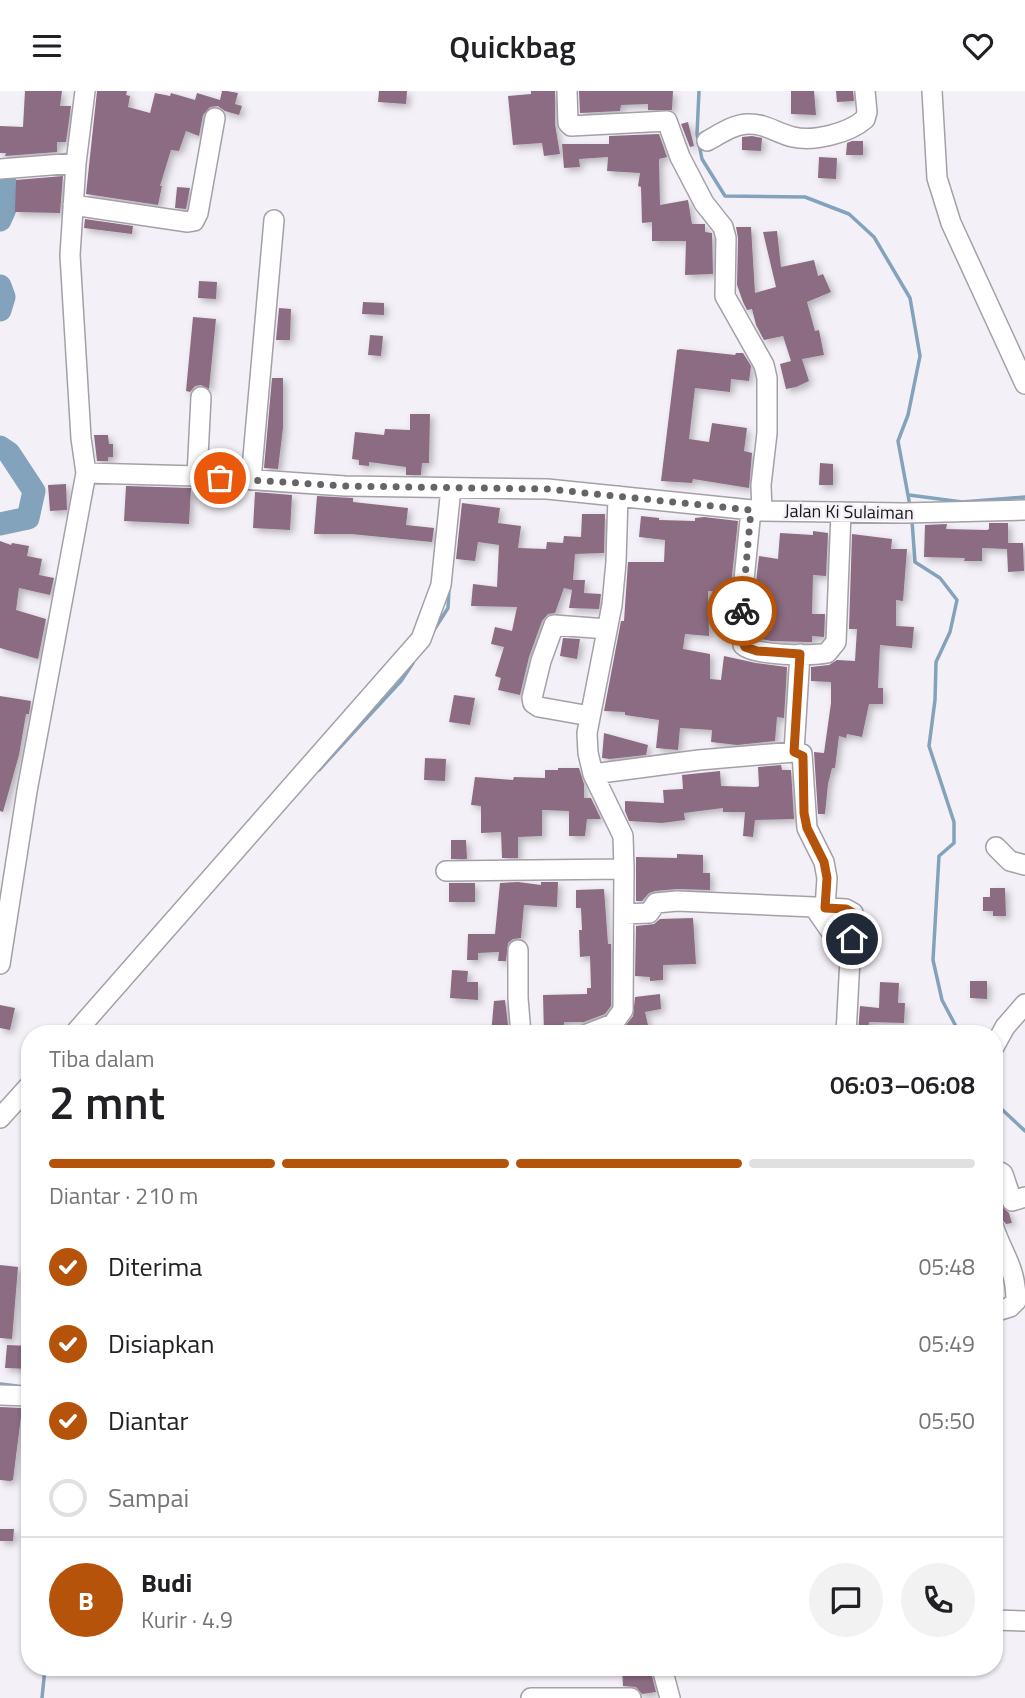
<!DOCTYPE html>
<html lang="id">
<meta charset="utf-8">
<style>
:root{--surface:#fff;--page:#f2f2f2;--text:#202124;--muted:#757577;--line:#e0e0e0;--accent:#b45309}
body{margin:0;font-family:"Titillium Web",sans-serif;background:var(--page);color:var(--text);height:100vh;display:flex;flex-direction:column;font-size:26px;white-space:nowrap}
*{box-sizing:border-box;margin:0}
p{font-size:23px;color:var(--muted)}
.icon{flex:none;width:38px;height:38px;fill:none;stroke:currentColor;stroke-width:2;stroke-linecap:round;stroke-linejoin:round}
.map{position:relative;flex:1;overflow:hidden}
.side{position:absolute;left:21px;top:934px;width:982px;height:651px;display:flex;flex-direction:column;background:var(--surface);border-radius:28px;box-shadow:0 2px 5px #0004}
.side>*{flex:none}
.pin{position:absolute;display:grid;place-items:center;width:60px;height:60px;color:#fff;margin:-30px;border:4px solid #fff;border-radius:50%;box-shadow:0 2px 7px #0007}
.courier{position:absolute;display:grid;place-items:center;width:70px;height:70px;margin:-35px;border:5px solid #b45309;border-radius:50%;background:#fff;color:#222;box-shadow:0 2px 9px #0007}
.summary em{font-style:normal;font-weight:600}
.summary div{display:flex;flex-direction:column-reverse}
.summary{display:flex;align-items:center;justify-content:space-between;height:119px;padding:0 28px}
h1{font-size:46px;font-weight:600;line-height:52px}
.bar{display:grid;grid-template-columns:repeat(4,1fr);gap:10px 7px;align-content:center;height:84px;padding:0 28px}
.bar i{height:9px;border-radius:5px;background:var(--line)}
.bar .active{background:var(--accent)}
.bar p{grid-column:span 4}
.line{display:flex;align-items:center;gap:18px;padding:0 28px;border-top:2px solid var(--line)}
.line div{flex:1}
.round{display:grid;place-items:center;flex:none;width:74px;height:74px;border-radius:37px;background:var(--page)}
ol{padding:0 28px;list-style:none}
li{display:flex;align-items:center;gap:21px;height:77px}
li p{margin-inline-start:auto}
li .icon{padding:7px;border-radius:50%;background:var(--accent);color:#fff;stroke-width:4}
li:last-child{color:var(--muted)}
li i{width:38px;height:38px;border:4px solid var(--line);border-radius:50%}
header{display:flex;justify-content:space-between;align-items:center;height:91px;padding:0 28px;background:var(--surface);font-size:32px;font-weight:600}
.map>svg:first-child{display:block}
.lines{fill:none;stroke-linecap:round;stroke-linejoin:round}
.stream{stroke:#83a2bc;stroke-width:3.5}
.river{stroke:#83a2bc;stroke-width:23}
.building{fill:#8c6c83;filter:url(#shadow)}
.minor-casing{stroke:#a5a0a7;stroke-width:22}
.minor{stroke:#fff;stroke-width:19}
.done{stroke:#666467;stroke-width:7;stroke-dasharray:0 12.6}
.route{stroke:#b45309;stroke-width:9}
.labels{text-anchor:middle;stroke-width:5;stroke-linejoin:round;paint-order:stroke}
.street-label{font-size:18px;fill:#19181a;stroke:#f4f0f7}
</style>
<header><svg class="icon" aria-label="menu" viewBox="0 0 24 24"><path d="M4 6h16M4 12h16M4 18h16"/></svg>Quickbag<svg class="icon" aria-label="heart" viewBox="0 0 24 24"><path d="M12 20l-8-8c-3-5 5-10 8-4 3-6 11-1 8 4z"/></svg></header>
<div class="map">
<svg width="1025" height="1607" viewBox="0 0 1025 1607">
<defs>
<filter id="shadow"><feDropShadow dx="3.5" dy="3.5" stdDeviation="3.5" flood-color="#0004"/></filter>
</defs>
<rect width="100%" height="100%" fill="#f4f0f7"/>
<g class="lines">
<path class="stream" d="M699 0 697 43 702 68 725 105 805 106 849 123 874 146 910 207 920 265 908 324 898 350 910 415
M909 404 962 411 1025 406
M912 430 915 471 940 487 957 509 950 541 936 571 935 609 929 655 954 731V752L939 765 933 869 942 909 960 943
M434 539 448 517 449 498
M319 679 401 590 413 572
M994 1011 1025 1040
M0 1293 17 1295
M42 1607 45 1577"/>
<path class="river" d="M0 80C11 102 11 107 0 129
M0 195 4 206 0 219
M0 356 9 362 34 400 28 427 0 433"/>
</g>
<path class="building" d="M25 0H62L60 15H71L66 51H57V61L5 65 6 62H0V35L23 36Z
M97 0H127L126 4 130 5 128 16 150 22 155 2 170 5 171 2 195 9 197 2 220 9 222 0H227L238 2 235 13 242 15 239 24 225 20 218 15 210 16 203 24 199 45 186 40 179 60 171 59 160 95H162L158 114 86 103Z
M379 0H407L406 13 378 11Z
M531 0H555V33L560 63 544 65 542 52 513 54 508 5 531 3Z
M579 0H673L672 19H648V13L621 14 620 20 580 22Z
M791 0H814L816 24 791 23Z
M836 0H853L854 10 837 11Z
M688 31 694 55 690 56 681 33Z
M659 43 667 66 659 68 660 114 688 109 692 133H705V141L712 142 713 183 685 184 686 150H652V131L642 132 641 96 638 95 640 82 607 80 608 66 579 68 580 76 564 77 562 53H609V45Z
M752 45 762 47 761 60 742 59V46Z
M852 50H863V64H846L847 52Z
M819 66 837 67 836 88 818 87Z
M63 85 60 122 15 121 16 89Z
M177 96 190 97 186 118 175 117Z
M85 128 133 135 132 143 84 137Z
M736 136H751L755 202 776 196 763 141 777 140 781 176 814 169 818 185 823 183 831 201 807 211 815 240 819 239 824 264 802 268 809 290 796 296 786 298 780 273 791 270 783 245 764 249 756 234 752 218 747 219 743 211 737 194 738 147Z
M199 190 217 191 216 208 198 207Z
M363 211 384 212V224L362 223Z
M279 217 291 218 290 249H276Z
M193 226 216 228 209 298 201 294 195 295 190 301 186 300Z
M370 244 383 245 381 265 368 264Z
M680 258 735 264 736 262H743L751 275 749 290 731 288 730 301 695 297 689 348 709 351 712 332 747 337 744 360 752 362 749 397 693 388 692 392 661 390 677 259Z
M272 287H283V337L278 378 264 377Z
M410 323H430L429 372H422L421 384H406V376L369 371V375L359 374V369L352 368 355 341 384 344 385 338 410 339Z
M94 344H108L109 353H113V366H108V370H97Z
M820 372 833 373V394H819Z
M66 393 67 419 50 420 48 394Z
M126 395 191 397 189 433 124 430Z
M255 401 292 404 290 439 253 437Z
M317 405 353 407V411L408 417 406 434 434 437 432 451 351 443H314Z
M462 412 500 417 498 432 521 435 518 457 546 458 547 451 563 452 564 445 581 446 582 423H605L604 462 575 463 573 489H585L584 502 601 503 599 518 569 517 572 499 564 497 555 522 548 523 542 530 529 566 520 604 498 599 501 587 495 585 504 556 491 553 495 536 512 540 517 516 471 515 473 493 497 496 499 454 478 451 475 470 456 468Z
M641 425 659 427V429L695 430V427L704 426 738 430 730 502 708 500 709 545 685 543 683 558 710 563V588L721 589 724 565 756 572 787 576 784 627 777 626 775 650 737 654 711 651 712 639 680 637 678 659 656 657 659 629 625 624V621L604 620 621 530H624L628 471H664L665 449 639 446Z
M989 432H1008V452H1023L1024 480 1008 481 1007 458 982 457V470H964L965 467 924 466 925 434 947 433 946 438 987 439 989 438Z
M813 440 828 442 826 485 813 484 812 523H825L824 546 812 545V551H808L772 550 755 547V500L759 465 778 468 780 442 813 444Z
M852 443 892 448 891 458H907L903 510 896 509V535L914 536 912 557 880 554 878 597H883V613H869L862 646 847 643 846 647 839 645 835 677H832L828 693 825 723H818L814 661 824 662 831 612V591L811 590V576L829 574 837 569 855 570 857 538H849Z
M0 450 11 454 12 452 29 455 27 465 42 468 39 484 54 487 50 504 19 497 16 519 46 528 38 568 0 557Z
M563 547 580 548 577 568 560 565Z
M454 604 475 607 470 634 449 631Z
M0 605 31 610 29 623H26L19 664 3 721 0 720Z
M604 642 648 654 646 664 610 668 602 667Z
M425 667 446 668 445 690 424 689Z
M781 674 782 679H791L794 728 755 729 753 746 743 745 745 721H723V717L684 722 685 729 662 732 629 730 625 720V710L664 712 663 699 683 698 682 684 720 680 721 695 757 696 759 695 758 676Z
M558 677H579L584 693V707H591L601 728H587L585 745H569V720L542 719V745L518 746V767H502L501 741 481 742V715L471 714 475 686 513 689 514 686 545 687V679H558Z
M451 749H466L467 768H451Z
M677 763 703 764V782H710V799L677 798 655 800 649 802 642 810H636V766L677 767Z
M518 791 541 794V791H558L557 816 524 814 521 847 513 848 508 852 506 870H498L499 861 478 862V869H467L468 843H495L500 792Z
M449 792H475V811H449Z
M990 797H1005L1006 825H993V820H983V806H990Z
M604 798 608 853H611V915L605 923 584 931H564V943H544L543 904 587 903V897H591L590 865 580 866 579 839H582L581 817H576V799Z
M693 827 696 873 663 874V889L650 890V886L635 885 636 835 654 833 660 828Z
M452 879 468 880 467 891H478V909L450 907Z
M970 890H987V908L970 907Z
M880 891 899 892 898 912H905L904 932 869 931 868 942 858 941 860 915 879 917Z
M660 903 661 918 645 921 650 943H619L633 925 635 906Z
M505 909 509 943H491L494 910Z
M0 914 15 917 10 939 0 937Z
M994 1095 1000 1114 1009 1122 1012 1132 1006 1133 1001 1127 994 1125Z
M0 1174 18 1176 12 1248 0 1247Z
M7 1254 30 1255V1278L5 1277Z
M0 1316 22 1317 13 1389 10 1390 0 1389Z
M0 1438H14L13 1450H0Z
M622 1577H650L656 1601 642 1603 636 1596 623 1595Z"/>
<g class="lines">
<g class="minor-casing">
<path id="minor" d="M567 0 568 32 571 35 667 30 680 66 704 112 723 136 726 147 725 205 764 274 767 287V342L761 394 762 420
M932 0 937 87 951 132 1025 293
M707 50C720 43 732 34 747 33 765 32 776 42 793 46 814 51 849 42 865 28L867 21 865 0
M0 78 76 72
M73 114 188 131 194 130 198 122 215 27
M86 382 197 385 345 395 547 398 762 420 904 422 1025 419
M197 385 201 306
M251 389 274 129
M751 419 742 509 743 554C754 565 811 565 827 562L836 551 841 421
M590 625 539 616 533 612 532 607 541 570 554 534 607 538
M794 661 800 563
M593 683 699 669 794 661 802 663 807 737 824 771 827 787 825 817
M996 756 1010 770 1025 774
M446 780 624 778
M814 816 846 818 853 822 854 829 850 868
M624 823 649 822 656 812 677 810 814 816 850 868 846 943
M518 859V907L521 943
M0 873 27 700 86 382 81 347 70 164 76 72 85 0
M74 943 421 548 441 494 451 397
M587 943 613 933 623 919 624 778 623 745 593 683 588 662 587 642 612 514 616 471 618 405
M994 956 1005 936 1025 913
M0 1027 30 994
M994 1082 1000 1081 1003 1083 1012 1110 1025 1106
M994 1137C1004 1166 1016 1177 1016 1210L1010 1216 994 1221
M0 1304 30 1305
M994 1529 1025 1530
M662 1577 670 1607
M531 1607H631"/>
</g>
<use href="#minor" class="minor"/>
</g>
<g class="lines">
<path class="done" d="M220 387 345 395 547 398 751 419 742 520"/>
<path class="route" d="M742 520 741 547 745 556 757 560 800 563 794 661 803 665 804 722 807 737 824 771 827 787 825 817 846 818 853 822 852 848"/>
</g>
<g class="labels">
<g class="street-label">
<text transform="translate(849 421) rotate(1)" y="6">Jalan Ki Sulaiman</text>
</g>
</g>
</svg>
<div class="pin" style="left:220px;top:387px;background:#ea580c"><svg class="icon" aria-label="bag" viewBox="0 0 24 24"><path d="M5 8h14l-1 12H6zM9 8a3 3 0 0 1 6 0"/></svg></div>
<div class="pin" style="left:852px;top:848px;background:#1f2937"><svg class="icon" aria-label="home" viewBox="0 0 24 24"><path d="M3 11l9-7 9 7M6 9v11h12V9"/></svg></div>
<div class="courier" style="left:742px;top:520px"><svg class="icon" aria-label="bike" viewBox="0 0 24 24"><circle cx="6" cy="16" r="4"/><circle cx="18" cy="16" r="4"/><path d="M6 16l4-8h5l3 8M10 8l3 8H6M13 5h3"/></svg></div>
<section class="side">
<div class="summary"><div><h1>2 mnt</h1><p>Tiba dalam</p></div><em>06:03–06:08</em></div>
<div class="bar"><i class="active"></i><i class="active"></i><i class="active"></i><i></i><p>Diantar · 210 m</p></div>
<ol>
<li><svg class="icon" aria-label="check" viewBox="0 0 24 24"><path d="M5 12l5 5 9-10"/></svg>Diterima<p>05:48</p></li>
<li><svg class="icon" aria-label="check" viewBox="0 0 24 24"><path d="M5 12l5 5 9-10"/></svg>Disiapkan<p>05:49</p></li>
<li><svg class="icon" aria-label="check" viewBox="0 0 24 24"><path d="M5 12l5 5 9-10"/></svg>Diantar<p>05:50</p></li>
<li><i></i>Sampai</li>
</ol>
<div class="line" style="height:126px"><b class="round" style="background:var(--accent);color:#fff">B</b><div><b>Budi</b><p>Kurir · 4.9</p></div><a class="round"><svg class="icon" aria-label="chat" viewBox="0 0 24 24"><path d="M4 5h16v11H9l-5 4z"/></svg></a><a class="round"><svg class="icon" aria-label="phone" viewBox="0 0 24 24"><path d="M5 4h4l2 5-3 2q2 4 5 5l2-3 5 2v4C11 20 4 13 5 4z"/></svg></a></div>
</section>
</div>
